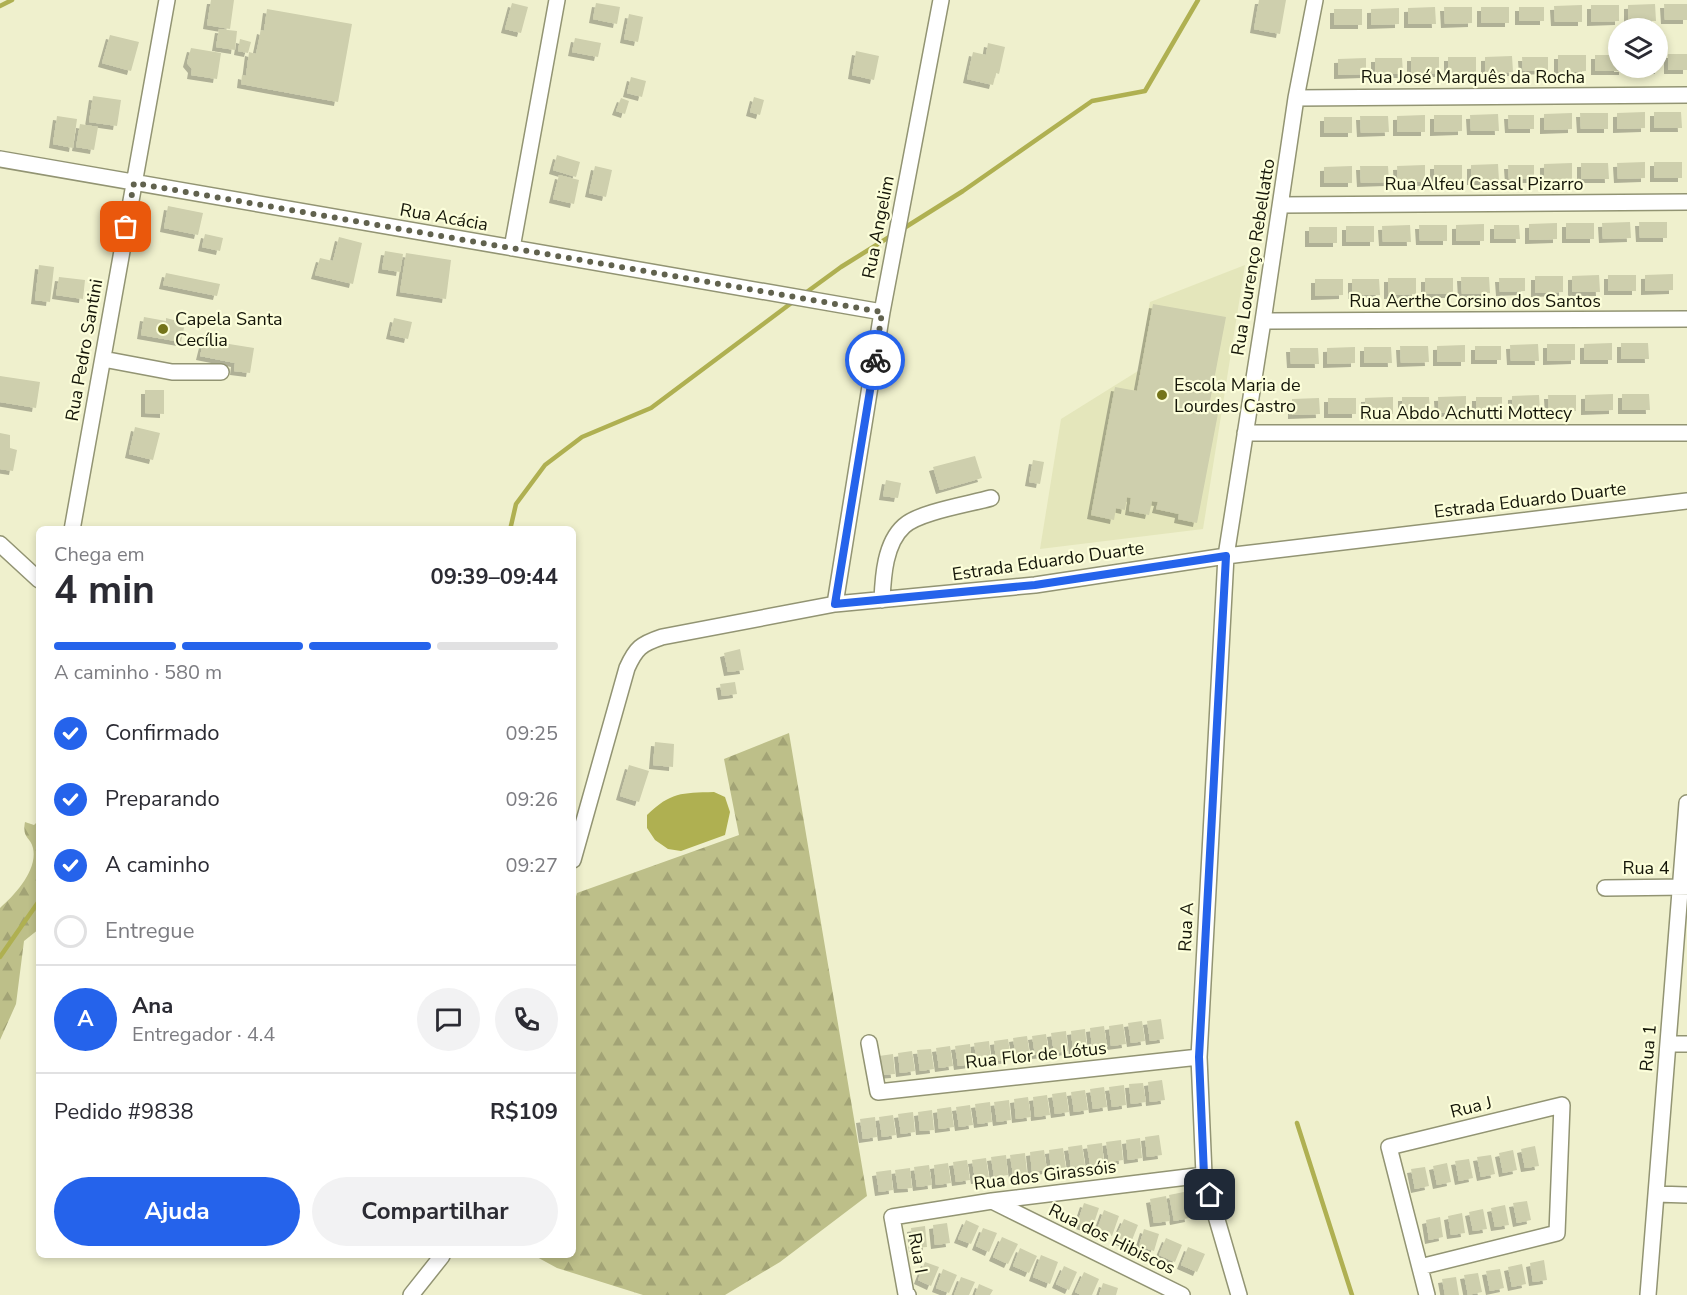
<!DOCTYPE html>
<html lang="pt">
<meta charset="utf-8">
<style>
:root{--surface:#fff;--page:#f2f2f3;--text:#2b2b33;--muted:#7c7c81;--line:#e1e1e2;--accent:#2563eb}
body{margin:0;font-family:"Nunito Sans",sans-serif;background:var(--page);color:var(--text);height:100vh;display:flex;flex-direction:column;font-size:22px;white-space:nowrap}
*{box-sizing:border-box;margin:0}
p{font-size:20px;color:var(--muted)}
.icon{flex:none;width:33px;height:33px;fill:none;stroke:currentColor;stroke-width:2;stroke-linecap:round;stroke-linejoin:round}
.map{position:relative;flex:1;overflow:hidden}
.details{position:absolute;left:36px;top:526px;width:540px;height:732px;display:flex;flex-direction:column;background:var(--surface);border-radius:9px;box-shadow:0 3px 9px #0003}
.details>*{flex:none}
.tools{position:absolute;left:1608px;top:18px;display:grid;gap:12px}
.tools a{display:grid;place-items:center;width:60px;height:60px;border-radius:50%;background:var(--surface);box-shadow:0 3px 9px #0003;font-size:30px}
.pin{position:absolute;display:grid;place-items:center;width:51px;height:51px;color:#fff;margin:-26px;border-radius:12px;box-shadow:0 3px 9px #0006}
.courier{position:absolute;display:grid;place-items:center;width:60px;height:60px;margin:-30px;border:4px solid #2563eb;border-radius:50%;background:#fff;color:#222;box-shadow:0 2px 8px #0007}
.head em{font-style:normal;font-weight:700}
.head div{display:flex;flex-direction:column-reverse}
.head{display:flex;align-items:center;justify-content:space-between;height:102px;padding:0 18px}
h1{font-size:39px;font-weight:700;line-height:45px}
.bar{display:grid;grid-template-columns:repeat(4,1fr);gap:9px 6px;align-content:center;height:72px;padding:0 18px}
.bar i{height:8px;border-radius:4px;background:var(--line)}
.bar .current{background:var(--accent)}
.bar p{grid-column:span 4}
.line{display:flex;align-items:center;gap:15px;padding:0 18px;border-top:2px solid var(--line)}
.line div{flex:1}
.round{display:grid;place-items:center;flex:none;width:63px;height:63px;border-radius:32px;background:var(--page)}
ol{padding:0 18px;list-style:none}
li{display:flex;align-items:center;gap:18px;height:66px}
li p{margin-inline-start:auto}
li .icon{padding:6px;border-radius:50%;background:var(--accent);color:#fff;stroke-width:4}
li:last-child{color:var(--muted)}
li i{width:33px;height:33px;border:3px solid var(--line);border-radius:50%}
.primary-button{display:flex;gap:12px;margin-top:auto;padding:12px 18px}
.primary-button a{flex:1;height:69px;border-radius:36px;background:var(--accent);color:#fff;font-size:24px;font-weight:700;line-height:69px;text-align:center}
.primary-button a+a{background:var(--page);color:var(--text)}
.map>svg:first-child{display:block}
.built{fill:#e4e6bb}
.forest{fill:url(#forest-firs)}
.water{fill:#afb051}
.lines{fill:none;stroke-linecap:round;stroke-linejoin:round}
.stream{stroke:#afb051;stroke-width:4.5}
.building{fill:#cecfad;filter:url(#shadow)}
.minor-casing{stroke:#929473;stroke-width:18}
.minor{stroke:#fff;stroke-width:15}
.done{stroke:#61624e;stroke-width:6;stroke-dasharray:0 10.8}
.route{stroke:#2563eb;stroke-width:8}
.poi-dot{fill:#74741a;stroke:#fcfeda;stroke-width:2}
.labels{text-anchor:middle;stroke-width:4.5;stroke-linejoin:round;paint-order:stroke}
.street-label{font-size:18px;fill:#151609;stroke:#fcfeda}
.poi-label{font-size:18px;fill:#151609;stroke:#fcfeda;text-anchor:start}
</style>
<div class="map">
<svg width="1687" height="1295" viewBox="0 0 1687 1295">
<defs>
<pattern id="forest-firs" width="22" height="20" patternUnits="userSpaceOnUse" patternTransform="scale(1.5)"><rect width="22" height="20" fill="#bdbf89"/><path d="M5 1l3.5 6h-7zM16 11l3.5 6h-7z" fill="#a2a375"/></pattern>
<filter id="shadow"><feDropShadow dx="-4" dy="4" stdDeviation="0" flood-color="#0004"/></filter>
</defs>
<rect width="100%" height="100%" fill="#eff0cd"/>
<path class="built" d="M1245 265 1203 529 1040 549 1061 419 1138 371 1150 302Z"/>
<path class="forest" d="M789 733 867 1196 780 1262 725 1295H643L557 1268 535 1256H573V907L577 893 739 835 724 759Z
M39 820V929L24 941 16 1004 0 1040V908C15 895 38 870 33 848 30 836 22 839 25 822L34 825Z"/>
<path class="water" d="M714 792 725 797 730 812 725 835 681 851 668 849 655 840 647 828V815C671 792 681 793 714 792Z"/>
<g class="lines">
<path class="stream" d="M0 6 12 0
M901 230 963 191 1092 101 1145 91 1198 0
M804 294 841 267 894 234
M510 530 516 504 545 465 582 437 651 408 794 301
M0 957 39 901
M1297 1123 1352 1295"/>
</g>
<path class="building" d="M211 0H234L230 29 207 25Z
M1259 0H1286L1280 34 1254 29Z
M512 3 528 7 521 33 505 29Z
M596 3 620 7 617 24 593 19Z
M1655 4 1656 21H1628V5Z
M1664 4H1687V20H1665Z
M1582 5V22H1555L1554 6Z
M1591 5H1619V21L1591 22Z
M1435 7 1436 24H1408V8Z
M1444 7H1472V23L1445 24Z
M1481 7H1509V23H1481Z
M1519 7H1544V21H1519Z
M1399 8V24L1371 25V9Z
M267 9 352 24 338 102 241 84 242 75 246 76 249 52 256 54 261 30 264 31Z
M1334 9H1362V25H1334Z
M629 14 643 17 638 42 624 39Z
M219 29 237 31 235 50 216 47Z
M110 35 139 42 131 71 102 63Z
M575 38 601 43 598 57 572 52Z
M240 39 251 42 248 53 238 51Z
M988 43 1005 47 999 74 996 73 993 85 967 79 973 52 986 55Z
M191 48 221 53 217 79 191 75 192 69 187 63Z
M856 51 879 56 874 80 852 75Z
M1668 54H1687V70H1668Z
M1558 55H1586V71L1558 72Z
M1595 55H1618V68H1623V71H1595Z
M1512 56 1513 72 1485 73V57Z
M1411 57H1439V73L1411 74Z
M1448 57H1476V73H1448Z
M1522 57H1548V70L1523 71Z
M1366 58V74L1338 75V59Z
M1375 58H1402L1403 74H1375Z
M1632 68H1659V70L1632 71Z
M631 77 646 81 642 97 627 93Z
M93 96 121 100 117 126 89 122Z
M754 97 764 100 760 115 750 112Z
M621 98 629 101 625 114 616 111Z
M1645 112V128L1617 129V113Z
M1654 112H1681L1682 128H1654Z
M1572 113V129L1544 130V114Z
M1580 113H1608V129H1581Z
M1498 114 1499 131H1471L1470 115Z
M1425 115V132H1397V116Z
M1434 115H1462V131L1434 132Z
M1508 115H1534V129H1509Z
M57 116 77 119 73 148 53 144Z
M1360 116H1388L1389 132 1361 133Z
M1324 117H1352V133H1324Z
M80 124 98 127 94 150 76 147Z
M557 155 580 162 576 177 553 170Z
M1645 162V178L1618 179 1617 163Z
M1654 162H1682V178H1654Z
M1572 163V180H1544V164Z
M1581 163H1608L1609 179H1581Z
M1498 164 1499 181H1471V165Z
M1425 165V182H1398L1397 166Z
M1434 165H1462V181L1434 182Z
M1508 165H1534V179H1509Z
M595 166 612 170 606 197 589 193Z
M1352 166V183H1324V167Z
M1360 166H1388L1389 182 1361 183Z
M559 175 579 180 574 204 553 199Z
M168 206 203 213 198 235 164 228Z
M1630 222 1631 238 1603 239 1602 223Z
M1639 222H1667V238H1640Z
M1557 223V239L1529 240V224Z
M1566 223H1594V239H1566Z
M1484 224V241H1456V225Z
M1410 225 1411 242H1383L1382 226Z
M1419 225H1447V241H1420Z
M1494 225H1519L1520 239H1494Z
M1346 226H1374V242H1346Z
M1309 227H1337V243H1309Z
M205 234 223 238 220 251 202 247Z
M339 237 362 243 353 284 315 275 320 258 333 261Z
M385 251 403 254 400 272 382 269Z
M406 253 451 260 446 299 400 292Z
M39 265 54 267 50 302 35 300Z
M166 273 220 284 217 296 163 285Z
M1673 274V290L1645 291V275Z
M1599 275 1600 292H1572V276Z
M1608 275H1636V291H1608Z
M1535 276H1563V292L1535 293Z
M59 277 85 280 83 299 56 295Z
M1461 277H1489L1490 293 1462 294Z
M1388 278H1416V294L1388 295Z
M1425 278H1453V294H1425Z
M1499 278H1525V291L1500 292Z
M1315 279H1343V295L1315 296Z
M1352 279H1379L1380 295H1352Z
M1153 304 1226 317 1210 401 1220 403 1197 523 1178 519 1179 514 1156 509 1158 502 1152 501 1149 515 1129 511 1131 498 1127 497 1125 510 1116 508 1114 520 1091 515 1115 387 1137 391Z
M144 317 166 321V318L185 323 181 342 141 335Z
M394 318 412 322 408 339 390 335Z
M204 340 254 348 250 373 234 371 235 363 200 356Z
M1612 343V360H1584V344Z
M1621 343H1648L1649 359H1621Z
M1538 344 1539 361H1511L1510 345Z
M1547 344H1575V360L1547 361Z
M1465 345V362H1437V346Z
M1400 346H1428L1429 362 1401 363Z
M1475 346H1501V360H1475Z
M1355 347V363L1327 364V348Z
M1364 347H1391L1392 363H1364Z
M1290 348H1318L1319 364H1291Z
M0 376 40 382 36 408 0 402Z
M145 390H164V414L145 413Z
M1613 394V410L1585 411V395Z
M1622 394H1649L1650 410H1622Z
M1539 395 1540 411 1512 412V396Z
M1548 395H1576V411H1549Z
M1466 396V412L1439 413 1438 397Z
M1393 397V414H1365V398Z
M1402 397H1429L1430 413H1402Z
M1476 397H1502V411H1476Z
M1319 398 1320 414 1292 415V399Z
M1328 398H1356V414H1328Z
M135 427 160 433 153 460 129 454Z
M0 433 10 435V448L17 450 13 471 0 469Z
M975 456 982 478 940 490 933 467Z
M1033 460 1044 462 1040 484 1029 482Z
M886 480 901 483 898 498 883 496Z
M740 649 744 670 728 672 724 653Z
M735 682 737 694 722 696 720 684Z
M655 742 674 744 673 767 653 765Z
M629 765 649 771 639 802 620 796Z
M1161 1019 1164 1039 1150 1041 1147 1021Z
M1142 1021 1145 1041 1131 1043 1128 1023Z
M1123 1024 1126 1044 1111 1046 1109 1026Z
M1104 1026 1107 1046 1092 1048 1090 1028Z
M1085 1029 1087 1049 1073 1051 1071 1031Z
M1066 1031 1068 1051 1054 1053 1051 1033Z
M1046 1034 1049 1054 1035 1055 1032 1036Z
M1027 1036 1030 1056 1016 1058 1013 1038Z
M1008 1039 1011 1059 996 1061 994 1041Z
M989 1041 991 1061 977 1063 974 1043Z
M970 1044 972 1064 958 1066 955 1046Z
M950 1046 953 1066 939 1068 936 1048Z
M931 1049 934 1069 920 1071 917 1050Z
M912 1051 915 1071 900 1073 898 1053Z
M893 1054 895 1074 881 1075 879 1056Z
M1162 1080 1165 1100 1150 1102 1148 1082Z
M1143 1083 1146 1102 1131 1104 1129 1084Z
M1124 1085 1126 1105 1112 1107 1109 1087Z
M1104 1087 1107 1107 1093 1109 1090 1089Z
M1085 1090 1088 1110 1074 1112 1071 1092Z
M1066 1092 1069 1112 1055 1114 1052 1094Z
M1047 1095 1050 1115 1035 1117 1033 1097Z
M1028 1097 1031 1117 1016 1119 1014 1099Z
M1009 1100 1011 1120 997 1122 994 1102Z
M990 1102 992 1122 978 1124 975 1104Z
M970 1105 973 1125 959 1127 956 1107Z
M951 1107 954 1127 939 1129 937 1109Z
M932 1110 934 1130 920 1131 918 1112Z
M913 1112 915 1132 901 1134 898 1114Z
M893 1115 896 1135 882 1137 879 1117Z
M875 1117 877 1137 863 1139 860 1119Z
M1159 1135 1162 1155 1147 1157 1145 1137Z
M1140 1138 1142 1158 1128 1160 1126 1140Z
M1121 1140 1123 1160 1109 1162 1106 1142Z
M1102 1143 1104 1163 1090 1165 1087 1145Z
M1082 1145 1085 1165 1071 1167 1068 1147Z
M1535 1146 1539 1166 1525 1168 1521 1149Z
M1063 1148 1066 1168 1051 1170 1049 1150Z
M1044 1150 1047 1170 1032 1172 1030 1152Z
M1513 1150 1517 1170 1503 1173 1499 1153Z
M1025 1153 1027 1173 1013 1175 1010 1155Z
M1006 1155 1008 1175 994 1177 991 1157Z
M1491 1155 1495 1174 1481 1177 1477 1157Z
M986 1158 989 1178 975 1180 972 1160Z
M1469 1159 1473 1178 1459 1181 1455 1161Z
M967 1160 970 1180 956 1182 953 1162Z
M948 1163 951 1183 936 1185 934 1165Z
M1447 1163 1451 1182 1437 1185 1433 1166Z
M929 1165 932 1185 917 1187 914 1167Z
M1425 1167 1429 1186 1415 1189 1411 1169Z
M910 1168 912 1188 898 1189 895 1170Z
M891 1170 893 1190 879 1192 876 1172Z
M1184 1192 1189 1218 1174 1221 1169 1195Z
M1166 1196 1170 1221 1154 1223 1150 1199Z
M1527 1201 1531 1220 1517 1223 1513 1203Z
M1084 1203 1099 1208 1092 1229 1077 1224Z
M1505 1205 1509 1225 1495 1227 1491 1208Z
M1483 1209 1487 1229 1473 1231 1469 1212Z
M1104 1210 1119 1216 1112 1236 1097 1230Z
M1462 1213 1465 1233 1451 1235 1448 1216Z
M1440 1217 1443 1237 1429 1240 1426 1220Z
M1124 1219 1138 1225 1130 1245 1115 1239Z
M966 1220 979 1226 971 1244 958 1239Z
M947 1223 950 1243 935 1245 933 1225Z
M925 1226 927 1247 913 1248 911 1228Z
M983 1228 997 1233 989 1252 976 1246Z
M1144 1229 1159 1234 1154 1251 1139 1246Z
M1002 1237 1018 1244 1008 1264 993 1257Z
M1166 1238 1182 1245 1175 1262 1159 1255Z
M1188 1247 1205 1254 1197 1272 1181 1265Z
M1020 1248 1037 1256 1029 1273 1013 1266Z
M1041 1255 1058 1262 1050 1284 1033 1277Z
M1544 1260 1547 1280 1533 1282 1530 1263Z
M925 1262 939 1267 931 1286 918 1280Z
M1522 1264 1526 1284 1512 1287 1508 1267Z
M1064 1266 1077 1272 1069 1290 1056 1284Z
M943 1269 957 1275 949 1293 936 1288Z
M1500 1269 1504 1288 1490 1291 1486 1271Z
M1084 1272 1099 1279 1092 1295H1081L1075 1292Z
M1478 1273 1482 1292 1468 1295 1464 1275Z
M961 1277 975 1282 969 1295H954Z
M1456 1277 1459 1295H1445L1442 1279Z
M1103 1283 1118 1288 1116 1295H1099Z
M979 1284 993 1290 990 1295H975Z"/>
<g class="lines">
<g class="minor-casing">
<path id="minor" d="M1296 98 1687 95
M0 159 882 312
M1281 205 1687 202
M512 248 557 0
M1263 321 1687 319
M103 359 172 372H221
M1245 433H1687
M72 530 167 0
M0 544 39 580
M882 600C883 576 885 543 904 526 919 512 970 504 991 498
M835 604 882 312 941 0
M573 860 627 668C636 648 641 644 662 637L835 604 1035 585 1226 556 1687 501
M1605 888 1687 887
M869 1043 878 1092 1199 1057
M1668 1044H1687
M1656 1194 1687 1195
M992 1201 1182 1295
M1420 1267 1557 1233 1562 1105 1389 1147 1427 1295
M411 1295 442 1256
M908 1295 906 1294 892 1217 992 1201 1204 1175
M1239 1295 1204 1175 1199 1057 1226 556 1263 321 1296 98 1315 0
M1648 1295 1687 803"/>
</g>
<use href="#minor" class="minor"/>
</g>
<g class="lines">
<path class="done" d="M126 227 134 183 882 312 875 360"/>
<path class="route" d="M875 360 835 604 1035 585 1226 556 1199 1057 1204 1175 1210 1195"/>
</g>
<g class="poi-dot">
<circle cx="163" cy="329" r="6"/>
<circle cx="1162" cy="395" r="6"/>
</g>
<g class="labels">
<g class="street-label">
<text x="1473" y="83">Rua José Marquês da Rocha</text>
<text x="1484" y="190">Rua Alfeu Cassal Pizarro</text>
<text transform="translate(444 217) rotate(10)" y="6">Rua Acácia</text>
<text transform="translate(878 227) rotate(-79)" y="6">Rua Angelim</text>
<text transform="translate(1253 257) rotate(-81)" y="6">Rua Lourenço Rebellatto</text>
<text x="1475" y="307">Rua Aerthe Corsino dos Santos</text>
<text transform="translate(84 350) rotate(-80)" y="6">Rua Pedro Santini</text>
<text x="1466" y="419">Rua Abdo Achutti Mottecy</text>
<text transform="translate(1530 500) rotate(-7)" y="6">Estrada Eduardo Duarte</text>
<text transform="translate(1048 561) rotate(-8)" y="6">Estrada Eduardo Duarte</text>
<text x="1646" y="874">Rua 4</text>
<text transform="translate(1186 927) rotate(-87)" y="6">Rua A</text>
<text transform="translate(1648 1048) rotate(-85)" y="6">Rua 1</text>
<text transform="translate(1036 1055) rotate(-6)" y="6">Rua Flor de Lótus</text>
<text transform="translate(1471 1107) rotate(-14)" y="6">Rua J</text>
<text transform="translate(1045 1175) rotate(-7)" y="6">Rua dos Girassóis</text>
<text transform="translate(1112 1239) rotate(26)" y="6">Rua dos Hibiscos</text>
<text transform="translate(918 1253) rotate(80)" y="6">Rua I</text>
</g>
<g class="poi-label">
<text x="175" y="325">Capela Santa<tspan x="175" dy="21">Cecília</tspan></text>
<text x="1174" y="391">Escola Maria de<tspan x="1174" dy="21">Lourdes Castro</tspan></text>
</g>
</g>
</svg>
<div class="tools">
<a><svg class="icon" aria-label="layers" viewBox="0 0 24 24"><path d="M12 4l9 5-9 5-9-5zM3 14l9 5 9-5"/></svg></a>
</div>
<div class="pin" style="left:126px;top:227px;background:#ea580c"><svg class="icon" aria-label="bag" viewBox="0 0 24 24"><path d="M5 8h14l-1 12H6zM9 8a3 3 0 0 1 6 0"/></svg></div>
<div class="pin" style="left:1210px;top:1195px;background:#1f2937"><svg class="icon" aria-label="home" viewBox="0 0 24 24"><path d="M3 11l9-7 9 7M6 9v11h12V9"/></svg></div>
<div class="courier" style="left:875px;top:360px"><svg class="icon" aria-label="bike" viewBox="0 0 24 24"><circle cx="6" cy="16" r="4"/><circle cx="18" cy="16" r="4"/><path d="M6 16l4-8h5l3 8M10 8l3 8H6M13 5h3"/></svg></div>
<section class="details">
<div class="head"><div><h1>4 min</h1><p>Chega em</p></div><em>09:39–09:44</em></div>
<div class="bar"><i class="current"></i><i class="current"></i><i class="current"></i><i></i><p>A caminho · 580 m</p></div>
<ol>
<li><svg class="icon" aria-label="check" viewBox="0 0 24 24"><path d="M5 12l5 5 9-10"/></svg>Confirmado<p>09:25</p></li>
<li><svg class="icon" aria-label="check" viewBox="0 0 24 24"><path d="M5 12l5 5 9-10"/></svg>Preparando<p>09:26</p></li>
<li><svg class="icon" aria-label="check" viewBox="0 0 24 24"><path d="M5 12l5 5 9-10"/></svg>A caminho<p>09:27</p></li>
<li><i></i>Entregue</li>
</ol>
<div class="line" style="height:108px"><b class="round" style="background:var(--accent);color:#fff">A</b><div><b>Ana</b><p>Entregador · 4.4</p></div><a class="round"><svg class="icon" aria-label="chat" viewBox="0 0 24 24"><path d="M4 5h16v11H9l-5 4z"/></svg></a><a class="round"><svg class="icon" aria-label="phone" viewBox="0 0 24 24"><path d="M5 4h4l2 5-3 2q2 4 5 5l2-3 5 2v4C11 20 4 13 5 4z"/></svg></a></div>
<div class="line" style="height:78px"><div>Pedido #9838</div><b>R$109</b></div>
<div class="primary-button"><a>Ajuda</a><a>Compartilhar</a></div>
</section>
</div>
